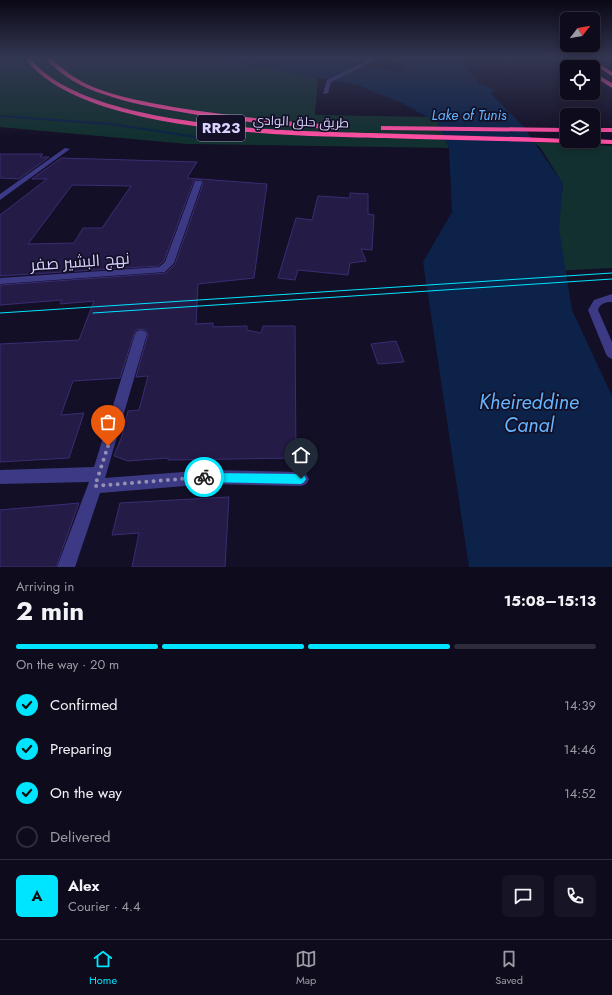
<!DOCTYPE html>
<meta charset="utf-8">
<style>
:root{--surface:#0e0b1c;--page:#171425;--text:#f1f3f6;--muted:#9b9ba3;--line:#2e2b3b;--accent:#00e5ff}
body{margin:0;font-family:Jost,Cairo,sans-serif;background:var(--page);color:var(--text);height:100vh;display:flex;flex-direction:column;font-size:15px;white-space:nowrap}
*{box-sizing:border-box;margin:0}
p{font-size:13px;color:var(--muted)}
.icon{flex:none;width:22px;height:22px;fill:none;stroke:currentColor;stroke-width:2;stroke-linecap:round;stroke-linejoin:round}
.map{position:relative;height:567px;overflow:hidden}
.details{display:flex;flex-direction:column;background:var(--surface);flex:1}
.details>*{flex:none}
.needle{width:26px;rotate:59deg}
.controls{position:absolute;left:560px;top:12px;display:grid;gap:8px}
.controls a{display:grid;place-items:center;width:40px;height:40px;border-radius:6px;background:var(--surface);box-shadow:0 2px 10px #0003,0 0 0 1px var(--line);font-size:20px}
.pin{position:absolute;display:grid;place-items:center;width:34px;height:34px;color:#fff;margin:-41px -17px;border-radius:50% 50% 50% 0;rotate:-45deg;box-shadow:0 0 4px #0007}
.pin .icon{rotate:45deg}
.courier{position:absolute;display:grid;place-items:center;width:40px;height:40px;margin:-20px;border:3px solid #00e5ff;border-radius:50%;background:#fff;color:#222;box-shadow:0 1px 5px #0007}
.head em{font-style:normal;font-weight:700}
.head div{display:flex;flex-direction:column-reverse}
.head{display:flex;align-items:center;justify-content:space-between;height:68px;padding:0 16px}
h1{font-size:26px;font-weight:700;line-height:30px}
.bar{display:grid;grid-template-columns:repeat(4,1fr);gap:6px 4px;align-content:center;height:48px;padding:0 16px}
.bar i{height:5px;border-radius:3px;background:var(--line)}
.bar .selected{background:var(--accent)}
.bar p{grid-column:span 4}
.line{display:flex;align-items:center;gap:10px;padding:0 16px;border-top:1px solid var(--line)}
.line div{flex:1}
.round{display:grid;place-items:center;flex:none;width:42px;height:42px;border-radius:6px;background:var(--page)}
ol{padding:0 16px;list-style:none}
li{display:flex;align-items:center;gap:12px;height:44px}
li p{margin-inline-start:auto}
li .icon{padding:4px;border-radius:50%;background:var(--accent);color:#111;stroke-width:4}
li:last-child{color:var(--muted)}
li i{width:22px;height:22px;border:2px solid var(--line);border-radius:50%}
.tab-bar{display:flex;justify-content:space-around;align-items:center;height:56px;border-top:1px solid var(--line);background:var(--surface);font-size:11px;color:var(--muted)}
.tab-bar a{display:grid;justify-items:center;gap:2px}
.tab-bar .selected{color:var(--accent)}
.map>svg:first-child{display:block}
.green{fill:#12302f}
.water{fill:#0c2248}
.lines{fill:none;stroke-linecap:round;stroke-linejoin:round}
.stream{fill:#0c2248;fill-rule:evenodd}
.building{fill:#241b47;stroke:#3b2d73;fill-rule:evenodd}
.minor{fill:#3d3a85;fill-rule:evenodd}
.highway{fill:#ff4fa3;fill-rule:evenodd}
.tram{stroke:#00e5ff;stroke-width:1}
.route{fill:#00e5ff}
.done{stroke:#948fb3;stroke-width:4;stroke-dasharray:0 7.2}
.labels{text-anchor:middle;stroke-width:3.5;stroke-linejoin:round;paint-order:stroke}
.far-street-label{font-size:13px;fill:#d9d4ff;stroke:#130f26}
.far-water-label{font-size:14px;font-style:italic;fill:#62b6ff;stroke:#130f26}
.shield{fill:#130f26;stroke:#9e99be;stroke-width:1}
.shield-label{font-size:15px;font-weight:bold;fill:#d9d4ff}
.street-label{font-size:16px;fill:#d9d4ff;stroke:#130f26}
.near-water-label{font-size:20px;font-style:italic;fill:#62b6ff;stroke:#130f26}
</style>
<div class="map">
<svg width="612" height="567" viewBox="0 0 612 567">
<rect width="100%" height="100%" fill="#130f26"/>
<path class="green" d="M0 58H213L318 78 315 115 436 117 449 148 187 144 0 127Z
M533 142 612 146V268L554 271 563 184 540 147Z"/>
<path class="water" d="M213 58H357L355 64 405 73 399 61 389 58H458L480 84 494 89 495 91 490 93 523 126 563 184 559 228 572 310 612 396V567H469L423 262 452 212 449 148 438 123 402 103 357 85Z"/>
<g class="lines">
<path class="stream" d="M0 115 111 123 196 136 198 137 196 138 111 125 0 117Z"/>
</g>
<path class="building" d="M0 154H43L40 157H49L19 179 0 178Z
M61 158 197 162 187 178 267 184 254 278 198 284 196 324 213 323V327L247 326V330L261 333 263 326H295L296 458 168 460V458L128 461 114 456 122 436 128 411 139 410 148 376 136 377 148 334 146 330 141 329 136 330 134 334 120 378 73 381 61 415 84 413 69 458 0 462V344L79 340 94 301 60 304 62 300 0 305V285L166 273 175 264 203 184 201 180H194L164 261 158 266 0 276V215L47 179H32ZM72 185 131 186 102 228H83L74 243 28 244Z
M350 193 368 194V214L374 215 372 250 361 249 366 261 350 263 348 275 298 270 295 280 278 278 296 218 312 220 318 196 350 198Z
M396 341 404 362 378 364 371 344Z
M229 497 225 567H132L139 533 112 535 120 503Z
M79 503 56 567H0V510Z"/>
<g class="lines">
<path class="minor" d="M368 58H372V62L331 82 328 93 323 94 327 80 368 60Z
M65 148 70 149 0 200V194Z
M195 181H201L202 183 174 263 165 272 0 284V278L159 267 165 262Z
M612 294V302C606 302 600 303 598 310L612 342V359L608 357 606 354 588 310 594 300Z
M141 330 145 331 147 334 105 478 209 470 301 472 306 474 309 479 306 484 301 486 209 484 100 493 75 567H57L89 482 0 484V470L94 467 135 334 137 331Z"/>
<path class="highway" d="M25 58H30C84 128 287 131 371 133 429 135 486 136 544 138L567 139V141H571L567 143C506 141 446 140 385 138 297 136 80 134 25 58Z
M45 58H50C63 70 77 80 93 87 118 97 146 102 173 107 229 116 285 122 342 125L346 127C339 132 321 128 313 128 267 125 220 119 175 111 152 107 128 103 106 95 83 88 62 77 45 58Z
M566 58H572L585 67H578Z
M584 58H590L612 72V76Z
M593 72 612 83V88L593 76Z
M381 126 567 128V132L384 130H381Z
M593 128H612V132H593Z
M593 139 612 140V144L577 143 573 141H593Z"/>
<path class="tram" d="M0 313 612 273
M93 313 612 279"/>
</g>
<linearGradient id="sky" x2="0" y2="1"><stop stop-color="#0a0815"/><stop offset="0.42" stop-color="#333752"/><stop offset="1" stop-color="#333752" stop-opacity="0"/></linearGradient>
<rect width="612" height="138" fill="url(#sky)"/>
<path class="route" d="M204 473 301 474 304 475 306 479 304 482 301 484 204 482 201 481 199 477 201 474Z"/>
<g class="lines">
<path class="done" d="M108 446 95 486 204 477"/>
</g>
<g class="labels">
<g class="far-street-label">
<text transform="translate(301 121) rotate(2)" y="5">طريق حلق الوادي</text>
</g>
<g class="far-water-label">
<text x="469" y="120">Lake of Tunis</text>
</g>
<rect class="shield" x="197" y="115" width="48" height="26" rx="3"/>
<g class="shield-label">
<text x="221" y="133">RR23</text>
</g>
<g class="street-label">
<text transform="translate(80 261) rotate(-4)" y="6">نهج البشير صفر</text>
</g>
<g class="near-water-label">
<text x="529" y="409">Kheireddine<tspan x="529" dy="23">Canal</tspan></text>
</g>
</g>
</svg>
<div class="controls">
<a><svg class="needle" viewBox="-14 -14 28 28"><path d="M0-13l5 13h-10z" fill="#e53935"/><path d="M0 13l5-13h-10z" fill="#9b9ba3"/></svg></a>
<a><svg class="icon" aria-label="locate" viewBox="0 0 24 24"><circle cx="12" cy="12" r="6"/><path d="M12 2v4M12 18v4M2 12h4M18 12h4"/></svg></a>
<a><svg class="icon" aria-label="layers" viewBox="0 0 24 24"><path d="M12 4l9 5-9 5-9-5zM3 14l9 5 9-5"/></svg></a>
</div>
<div class="pin" style="left:108px;top:446px;background:#ea580c"><svg class="icon" aria-label="bag" viewBox="0 0 24 24"><path d="M5 8h14l-1 12H6zM9 8a3 3 0 0 1 6 0"/></svg></div>
<div class="pin" style="left:301px;top:479px;background:#1f2937"><svg class="icon" aria-label="home" viewBox="0 0 24 24"><path d="M3 11l9-7 9 7M6 9v11h12V9"/></svg></div>
<div class="courier" style="left:204px;top:477px"><svg class="icon" aria-label="bike" viewBox="0 0 24 24"><circle cx="6" cy="16" r="4"/><circle cx="18" cy="16" r="4"/><path d="M6 16l4-8h5l3 8M10 8l3 8H6M13 5h3"/></svg></div>
</div>
<section class="details">
<div class="head"><div><h1>2 min</h1><p>Arriving in</p></div><em>15:08–15:13</em></div>
<div class="bar"><i class="selected"></i><i class="selected"></i><i class="selected"></i><i></i><p>On the way · 20 m</p></div>
<ol>
<li><svg class="icon" aria-label="check" viewBox="0 0 24 24"><path d="M5 12l5 5 9-10"/></svg>Confirmed<p>14:39</p></li>
<li><svg class="icon" aria-label="check" viewBox="0 0 24 24"><path d="M5 12l5 5 9-10"/></svg>Preparing<p>14:46</p></li>
<li><svg class="icon" aria-label="check" viewBox="0 0 24 24"><path d="M5 12l5 5 9-10"/></svg>On the way<p>14:52</p></li>
<li><i></i>Delivered</li>
</ol>
<div class="line" style="height:72px"><b class="round" style="background:var(--accent);color:#111">A</b><div><b>Alex</b><p>Courier · 4.4</p></div><a class="round"><svg class="icon" aria-label="chat" viewBox="0 0 24 24"><path d="M4 5h16v11H9l-5 4z"/></svg></a><a class="round"><svg class="icon" aria-label="phone" viewBox="0 0 24 24"><path d="M5 4h4l2 5-3 2q2 4 5 5l2-3 5 2v4C11 20 4 13 5 4z"/></svg></a></div>
</section>
<nav class="tab-bar">
<a class="selected"><svg class="icon" aria-label="home" viewBox="0 0 24 24"><path d="M3 11l9-7 9 7M6 9v11h12V9"/></svg>Home</a>
<a><svg class="icon" aria-label="map" viewBox="0 0 24 24"><path d="M3 6l6-2 6 2 6-2v14l-6 2-6-2-6 2zM9 4v14M15 6v14"/></svg>Map</a>
<a><svg class="icon" aria-label="saved" viewBox="0 0 24 24"><path d="M7 4h10v16l-5-4-5 4z"/></svg>Saved</a>
</nav>
